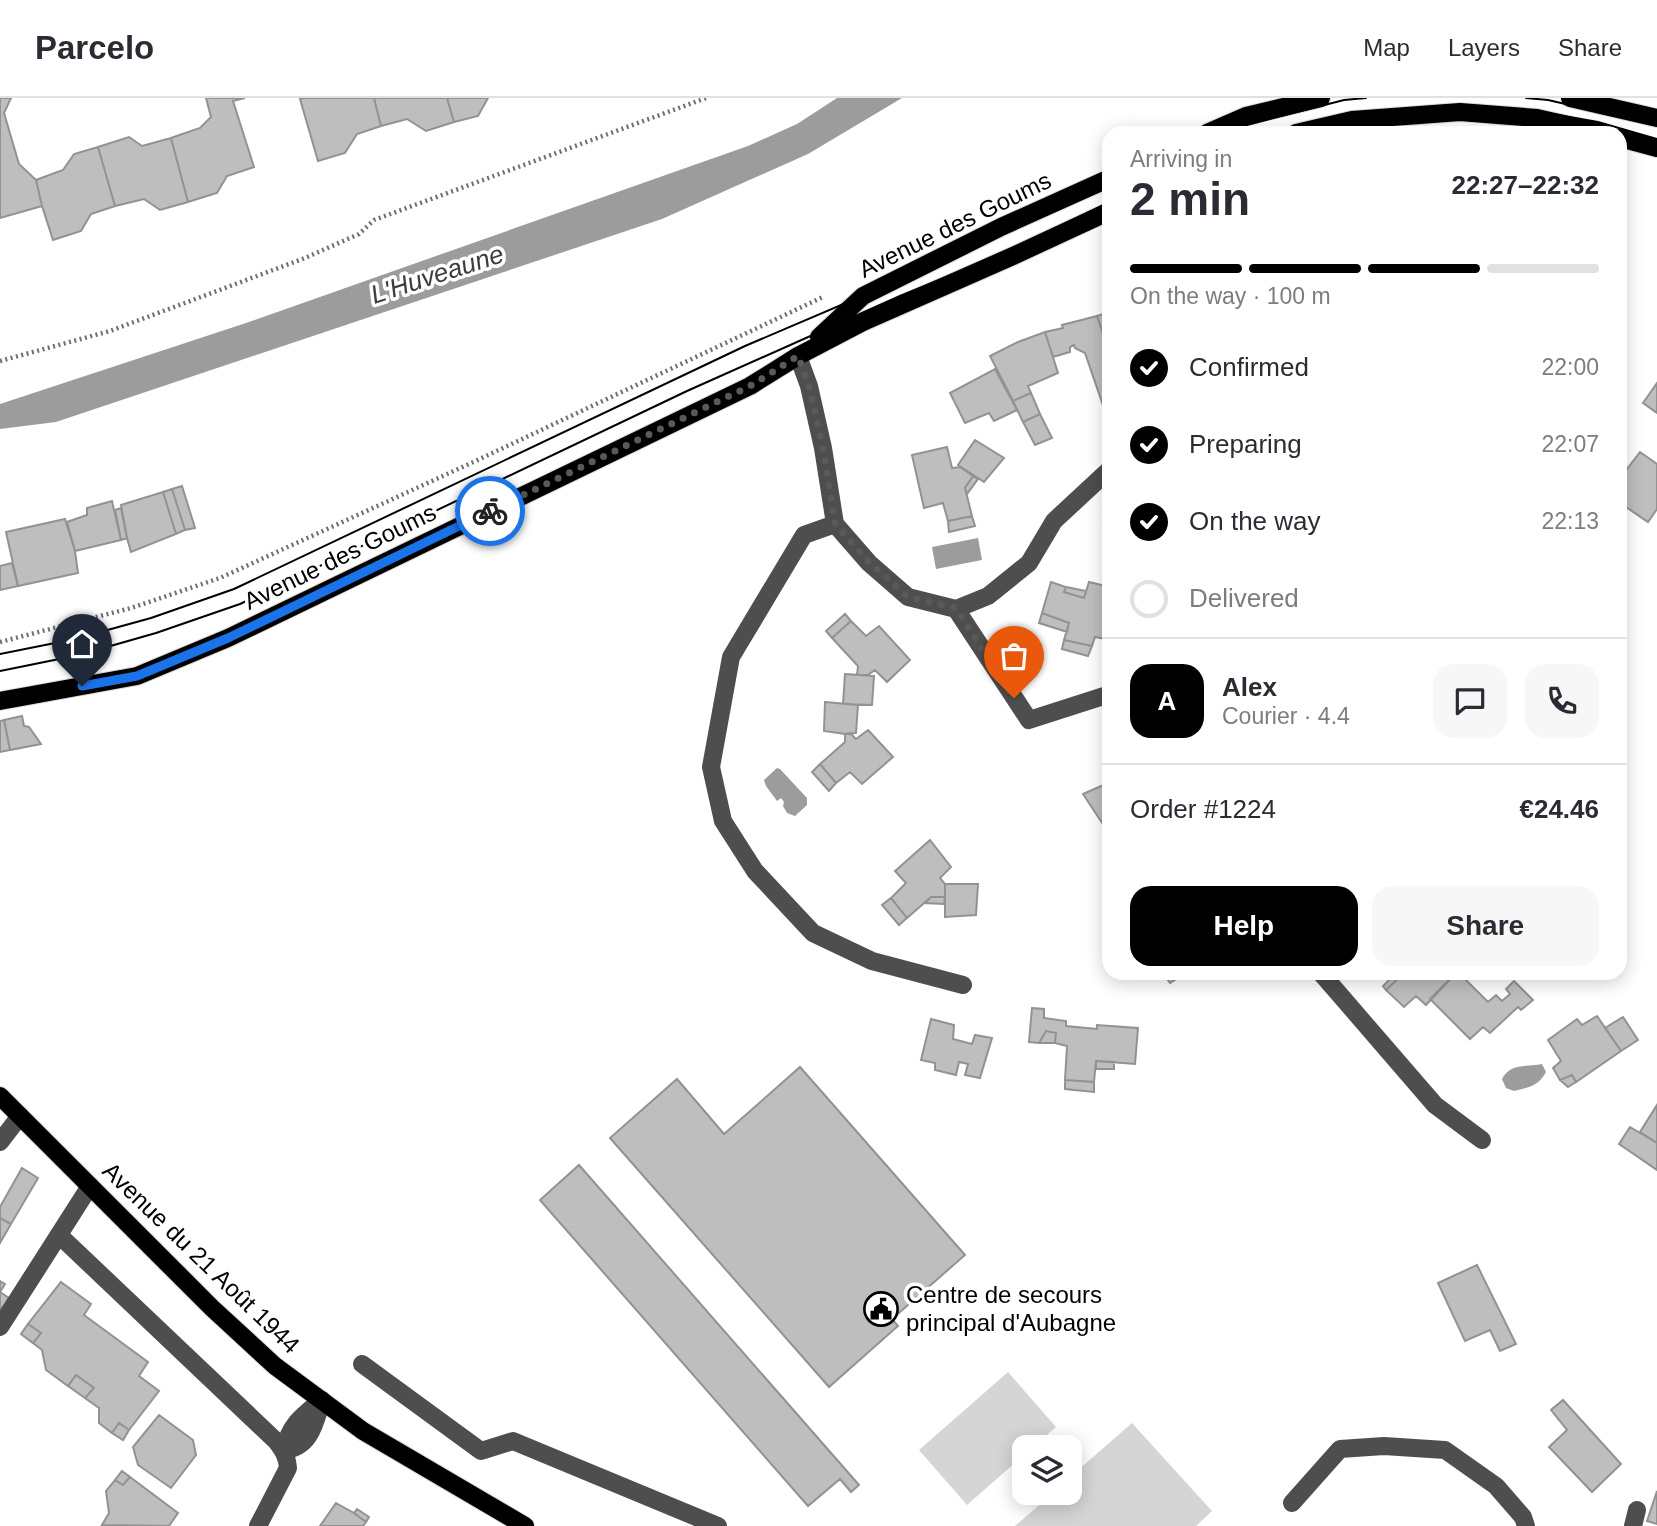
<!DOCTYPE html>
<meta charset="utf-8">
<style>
:root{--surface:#fff;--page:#f7f7f7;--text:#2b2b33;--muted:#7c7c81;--line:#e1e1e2;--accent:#000}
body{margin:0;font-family:Helvetica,sans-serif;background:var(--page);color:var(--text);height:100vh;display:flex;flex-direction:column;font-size:26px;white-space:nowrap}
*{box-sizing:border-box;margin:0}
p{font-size:23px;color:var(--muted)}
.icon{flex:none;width:38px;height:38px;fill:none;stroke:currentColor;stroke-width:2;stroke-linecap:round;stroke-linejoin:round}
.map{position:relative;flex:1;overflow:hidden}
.details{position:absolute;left:1102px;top:28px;width:525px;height:854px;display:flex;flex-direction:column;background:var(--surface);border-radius:21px;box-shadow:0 4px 18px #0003}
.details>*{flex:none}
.buttons{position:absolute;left:1012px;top:1337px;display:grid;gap:14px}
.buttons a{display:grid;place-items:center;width:70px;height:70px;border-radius:14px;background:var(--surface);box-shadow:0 4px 18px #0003;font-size:35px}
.pin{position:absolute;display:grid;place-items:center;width:60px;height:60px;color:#fff;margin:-72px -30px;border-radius:50% 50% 50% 0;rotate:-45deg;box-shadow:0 0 7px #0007}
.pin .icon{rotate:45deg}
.courier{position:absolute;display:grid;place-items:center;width:70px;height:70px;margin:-35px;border:5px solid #1a73e8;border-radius:50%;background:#fff;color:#222;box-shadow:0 2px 9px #0007}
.overview em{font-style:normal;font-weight:700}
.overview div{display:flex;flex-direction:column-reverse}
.overview{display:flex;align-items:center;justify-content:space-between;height:119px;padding:0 28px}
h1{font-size:46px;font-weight:700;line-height:52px}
.bar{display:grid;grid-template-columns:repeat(4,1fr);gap:10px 7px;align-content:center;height:84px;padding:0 28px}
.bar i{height:9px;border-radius:5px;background:var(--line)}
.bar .on{background:var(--accent)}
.bar p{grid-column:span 4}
.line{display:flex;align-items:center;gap:18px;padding:0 28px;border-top:2px solid var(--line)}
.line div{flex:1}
.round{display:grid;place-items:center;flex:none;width:74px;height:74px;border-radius:21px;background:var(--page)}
ol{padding:0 28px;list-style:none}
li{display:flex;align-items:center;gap:21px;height:77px}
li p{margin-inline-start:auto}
li .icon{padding:7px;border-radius:50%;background:var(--accent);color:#fff;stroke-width:4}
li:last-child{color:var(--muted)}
li i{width:38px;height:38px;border:4px solid var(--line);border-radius:50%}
.primary-button{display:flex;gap:14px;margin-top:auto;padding:14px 28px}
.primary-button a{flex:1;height:80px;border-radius:21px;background:var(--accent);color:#fff;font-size:28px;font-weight:700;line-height:80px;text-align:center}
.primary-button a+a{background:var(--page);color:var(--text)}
header{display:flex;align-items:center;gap:42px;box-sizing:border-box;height:98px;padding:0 35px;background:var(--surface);border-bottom:2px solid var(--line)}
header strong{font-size:33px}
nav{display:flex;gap:38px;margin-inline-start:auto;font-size:24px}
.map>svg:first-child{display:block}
.green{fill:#d5d5d5}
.water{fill:#9c9c9c}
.building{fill:#bebebe;stroke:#929292;stroke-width:2}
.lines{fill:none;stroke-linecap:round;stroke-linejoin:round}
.major-casing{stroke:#dbdbdb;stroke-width:20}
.path{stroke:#707070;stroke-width:4.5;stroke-dasharray:2 3.5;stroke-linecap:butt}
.minor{stroke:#4e4e4e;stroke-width:18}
.major{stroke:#000;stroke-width:18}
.tram{stroke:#000;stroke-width:2}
.done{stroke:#595959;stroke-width:7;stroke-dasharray:0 12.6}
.route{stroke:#1a73e8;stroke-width:9}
.labels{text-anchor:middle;stroke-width:7;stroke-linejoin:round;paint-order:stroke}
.street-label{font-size:24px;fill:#000;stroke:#fff}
.poi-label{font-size:24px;fill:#000;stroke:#fff;text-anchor:start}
.water-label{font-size:26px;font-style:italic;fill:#3d3d3d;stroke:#fff}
</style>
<header>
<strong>Parcelo</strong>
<nav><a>Map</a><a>Layers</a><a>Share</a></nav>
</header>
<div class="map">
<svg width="1657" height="1428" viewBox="0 0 1657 1428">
<rect width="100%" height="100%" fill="#fff"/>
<path class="green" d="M1008 1274 1056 1329 1033 1349H1024V1357L967 1407 919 1352Z
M1132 1325 1212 1413 1196 1428H1015L1053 1395H1069V1380Z"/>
<path class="water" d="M837 0H902L808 56 662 121 56 324 0 331V306L246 225 748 48 797 26Z
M978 440 982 462 936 471 932 449Z
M777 670 780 671 807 700V707L795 718 787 715 783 708 784 704 781 700 777 703 766 688 764 682Z
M1542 966 1546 974C1539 988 1527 990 1514 993L1506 990 1502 981C1510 965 1526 969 1542 966Z"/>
<path class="building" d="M0 0H11L4 15 19 66 36 82 42 108 0 120Z
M206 0H245L233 3 254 69 227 78 217 95 188 104 171 40 200 30 211 19Z
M304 0H374L381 28 357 36 345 55 318 63 300 1Z
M374 0H447L454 24 426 33 407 21 381 28Z
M447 0H488L478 18 454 24Z
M129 39 142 48 171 40 188 104 160 112 144 101 115 108 98 49Z
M98 49 115 108 91 116 81 133 53 142 42 108 36 82 63 72 74 56Z
M1110 214V249H1108L1097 218Z
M1097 218 1110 256V315L1106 316 1085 255 1075 250 1074 247 1070 249V254L1053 259 1045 234 1063 230 1062 227Z
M1045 234 1058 275 1028 288 1031 295 1013 303 990 258 1018 244Z
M995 271 1017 312 994 323 989 315 965 325 950 295Z
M1657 285V315L1643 305Z
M1031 295 1040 316 1023 324 1013 303Z
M1040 316 1052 340 1035 347 1023 324Z
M975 342 1004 360 984 384 958 367Z
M947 349 952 370 960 369 973 378 965 390 972 418 948 423 943 405 924 410 912 357Z
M1640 354 1657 366V411L1648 424 1620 405V380Z
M973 378 978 381 967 396 965 390Z
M182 388 195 430 185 432 172 391Z
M172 391 185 432 176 436 163 394Z
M163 394 176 436 131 454 127 440 121 407Z
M112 403 121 442 75 453 67 424 87 417V410Z
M1110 408V443L1103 427 1108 423 1103 410Z
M121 410 127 440 121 442 115 412Z
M972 418 975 428 949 434 948 423Z
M65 421 75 453 78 475 18 488 6 434Z
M12 465 18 488 0 492V468Z
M1051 484 1066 489 1064 494 1084 500 1089 484 1110 489V542L1095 539 1092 548 1064 542 1069 525 1042 515Z
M1066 489 1086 493 1084 500 1064 494Z
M1042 515 1069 525 1067 534 1039 525Z
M845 516 851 523 832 540 826 533Z
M851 523 866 538 879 528 910 562 887 584 875 572 868 577H857L858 568 832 540Z
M1064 542 1092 548 1088 558 1062 551Z
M845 576 874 578 872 607 843 606Z
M825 604 858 607 856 635 845 636 824 633Z
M22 618 24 628 29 629 41 646 10 652 4 622Z
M4 622 10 652 0 654V623Z
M868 632 893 659 862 686 850 674 836 685 820 666 845 644V636L850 635 856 641Z
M820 666 836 685 829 693 812 674Z
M1110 684V737L1083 696Z
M930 742 951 769 940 780 945 786V799H931L907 820 891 800 906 785 895 773Z
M945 786H978L976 817 945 819Z
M931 799H945L944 806 925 805Z
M891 800 907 820 899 827 882 807Z
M1163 875H1186L1170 885Z
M1396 875H1404L1386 892 1383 888Z
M1404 875H1456L1426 907 1416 898 1404 909 1386 892Z
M1456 875H1459L1488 904 1496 897 1502 903 1510 896 1506 891 1514 883 1533 902 1521 912 1518 909 1490 935 1483 929 1470 941 1430 901Z
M1032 910 1044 911V920L1066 923V928L1097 931V927L1138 930 1135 966 1096 963 1094 984 1065 982 1067 948 1055 945 1056 935 1046 933 1039 945 1029 944Z
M1597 918 1621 953 1576 984 1572 977 1560 982 1553 970 1561 963 1548 942 1577 921 1582 927Z
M1623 919 1638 942 1621 953 1605 930Z
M931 921 954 927 953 941 972 946 975 937 992 940 980 980 965 977 968 966 959 964 956 977 935 972V965L921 962Z
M1046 933 1056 935 1055 945H1039Z
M1096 963 1114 964V971H1096Z
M800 969 965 1157 892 1221 898 1228 829 1289 610 1040 677 981 724 1036Z
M1572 977 1576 984 1568 989 1560 982Z
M1065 982 1094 984V994L1065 991Z
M1657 1007V1045L1640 1034Z
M1630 1029 1657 1045V1072L1619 1046Z
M579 1067 859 1387 851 1394 840 1381 808 1408 540 1102Z
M22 1070 38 1080 11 1126 0 1120V1109Z
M0 1120 11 1126 0 1145Z
M1477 1167 1516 1246 1500 1253 1490 1232 1465 1243 1438 1185Z
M0 1183 5 1186 0 1194 9 1200 0 1213Z
M61 1184 91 1206 84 1217 148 1264 139 1278 159 1293 129 1332 119 1325 112 1335 99 1325V1310L85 1300 94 1290 76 1277 68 1288 46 1272 42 1252 33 1245 41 1235 28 1226Z
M28 1226 41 1235 33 1245 21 1236Z
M76 1277 94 1290 85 1300 68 1288Z
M1563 1302 1621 1366 1592 1394 1549 1349 1567 1332 1551 1312Z
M159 1317 193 1342 196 1357 171 1390 138 1367 133 1349Z
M119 1325 129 1332 123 1342 112 1335Z
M122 1373 130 1379 123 1387 115 1382Z
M130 1379 178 1415 169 1428 102 1427 109 1415 106 1393 115 1382 123 1387Z
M1657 1393V1426L1647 1423Z
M336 1405 354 1415 366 1424 363 1428H320Z
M357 1411 369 1419 366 1424 354 1415Z"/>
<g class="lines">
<g class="major-casing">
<path id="major" d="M1570 0 1657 20
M1207 35 1246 18 1321 0
M1296 35 1352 22 1460 14 1537 20 1603 35
M1620 40 1657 50
M819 239 863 198 1001 129 1110 80
M0 603 137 578 228 540 750 288 798 258 863 224 1013 158 1110 113
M0 998 212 1210 275 1268 363 1333 525 1428"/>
</g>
<path class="path" d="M1175 35 1184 31
M0 263 110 233 305 160 359 136 374 122 706 0
M0 544 131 510 220 480 467 367 823 199"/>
<path class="minor" d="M798 258 809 288 823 350 835 426 869 465 908 499 956 511 988 498 1029 465 1054 423 1110 371
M835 426 804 437 731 559 711 669 723 723 755 773 813 835 872 863 963 887
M956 511 1029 622 1110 596
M1321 875 1435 1007 1482 1042
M0 1044 20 1018
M59 1137 276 1343C283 1352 287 1358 288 1370L258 1428
M0 1229 90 1088
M362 1266 481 1353 513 1343 718 1428
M322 1302C315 1324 311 1350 284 1352 290 1326 302 1318 322 1302Z
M1292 1405 1340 1351 1384 1348 1445 1352 1496 1388 1523 1419 1526 1428
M1633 1428 1637 1412"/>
<use href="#major" class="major"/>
<path class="tram" d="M1526 0 1548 2 1657 27
M1227 35 1243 28 1344 2 1366 0
M1270 35 1349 15 1460 8 1541 14 1598 24 1657 41
M0 556 75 541 151 520 234 491 745 248 895 184 1110 88
M0 573 79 557 156 535 240 506 687 293 900 198 1005 155 1110 104"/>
</g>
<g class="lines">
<path class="done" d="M490 413 750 288 798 258 809 288 823 350 835 426 869 464 908 499 956 510 1014 600"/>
<path class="route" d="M82 588 137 578 228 540 490 413"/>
</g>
<defs>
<g id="civic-ring" transform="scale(1.75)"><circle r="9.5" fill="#fff" stroke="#000" stroke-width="1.5"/><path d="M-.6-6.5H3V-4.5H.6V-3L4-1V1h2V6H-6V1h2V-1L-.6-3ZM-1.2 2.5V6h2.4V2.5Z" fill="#000"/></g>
</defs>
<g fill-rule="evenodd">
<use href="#civic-ring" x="881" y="1211"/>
</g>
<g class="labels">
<g class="street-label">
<text transform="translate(955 127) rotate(-26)" y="8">Avenue des Goums</text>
<text transform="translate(340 459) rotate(-26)" y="8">Avenue des Goums</text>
<text transform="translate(201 1160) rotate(44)" y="8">Avenue du 21 Août 1944</text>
</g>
<g class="poi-label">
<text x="906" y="1205">Centre de secours<tspan x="906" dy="28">principal d'Aubagne</tspan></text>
</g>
<g class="water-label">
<text transform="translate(437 176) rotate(-18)" y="9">L'Huveaune</text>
</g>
</g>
</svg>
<div class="buttons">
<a><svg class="icon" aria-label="layers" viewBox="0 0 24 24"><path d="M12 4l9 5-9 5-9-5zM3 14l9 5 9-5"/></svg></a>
</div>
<div class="pin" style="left:1014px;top:600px;background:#ea580c"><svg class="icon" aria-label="bag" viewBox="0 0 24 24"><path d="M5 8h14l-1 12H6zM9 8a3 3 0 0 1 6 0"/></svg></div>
<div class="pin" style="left:82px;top:588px;background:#1f2937"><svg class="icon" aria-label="home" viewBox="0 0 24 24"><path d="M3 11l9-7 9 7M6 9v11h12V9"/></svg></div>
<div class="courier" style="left:490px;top:413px"><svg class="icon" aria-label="bike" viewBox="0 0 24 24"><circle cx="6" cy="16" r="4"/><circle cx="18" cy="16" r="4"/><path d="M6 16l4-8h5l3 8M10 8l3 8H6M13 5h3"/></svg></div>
<section class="details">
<div class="overview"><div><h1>2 min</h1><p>Arriving in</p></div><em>22:27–22:32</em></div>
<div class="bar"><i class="on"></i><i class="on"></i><i class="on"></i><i></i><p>On the way · 100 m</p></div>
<ol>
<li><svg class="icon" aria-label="check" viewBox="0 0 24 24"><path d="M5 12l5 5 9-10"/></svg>Confirmed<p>22:00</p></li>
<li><svg class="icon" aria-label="check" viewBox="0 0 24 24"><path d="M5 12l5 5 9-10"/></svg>Preparing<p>22:07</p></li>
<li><svg class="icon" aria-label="check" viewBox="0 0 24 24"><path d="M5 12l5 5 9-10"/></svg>On the way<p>22:13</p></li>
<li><i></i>Delivered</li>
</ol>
<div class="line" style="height:126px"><b class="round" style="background:var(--accent);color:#fff">A</b><div><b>Alex</b><p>Courier · 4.4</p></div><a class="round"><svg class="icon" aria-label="chat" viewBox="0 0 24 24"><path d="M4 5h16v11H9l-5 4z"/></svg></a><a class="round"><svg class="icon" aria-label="phone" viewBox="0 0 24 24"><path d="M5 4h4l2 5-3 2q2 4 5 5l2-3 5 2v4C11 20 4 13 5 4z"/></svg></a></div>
<div class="line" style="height:91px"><div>Order #1224</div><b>€24.46</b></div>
<div class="primary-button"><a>Help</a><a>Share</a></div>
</section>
</div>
